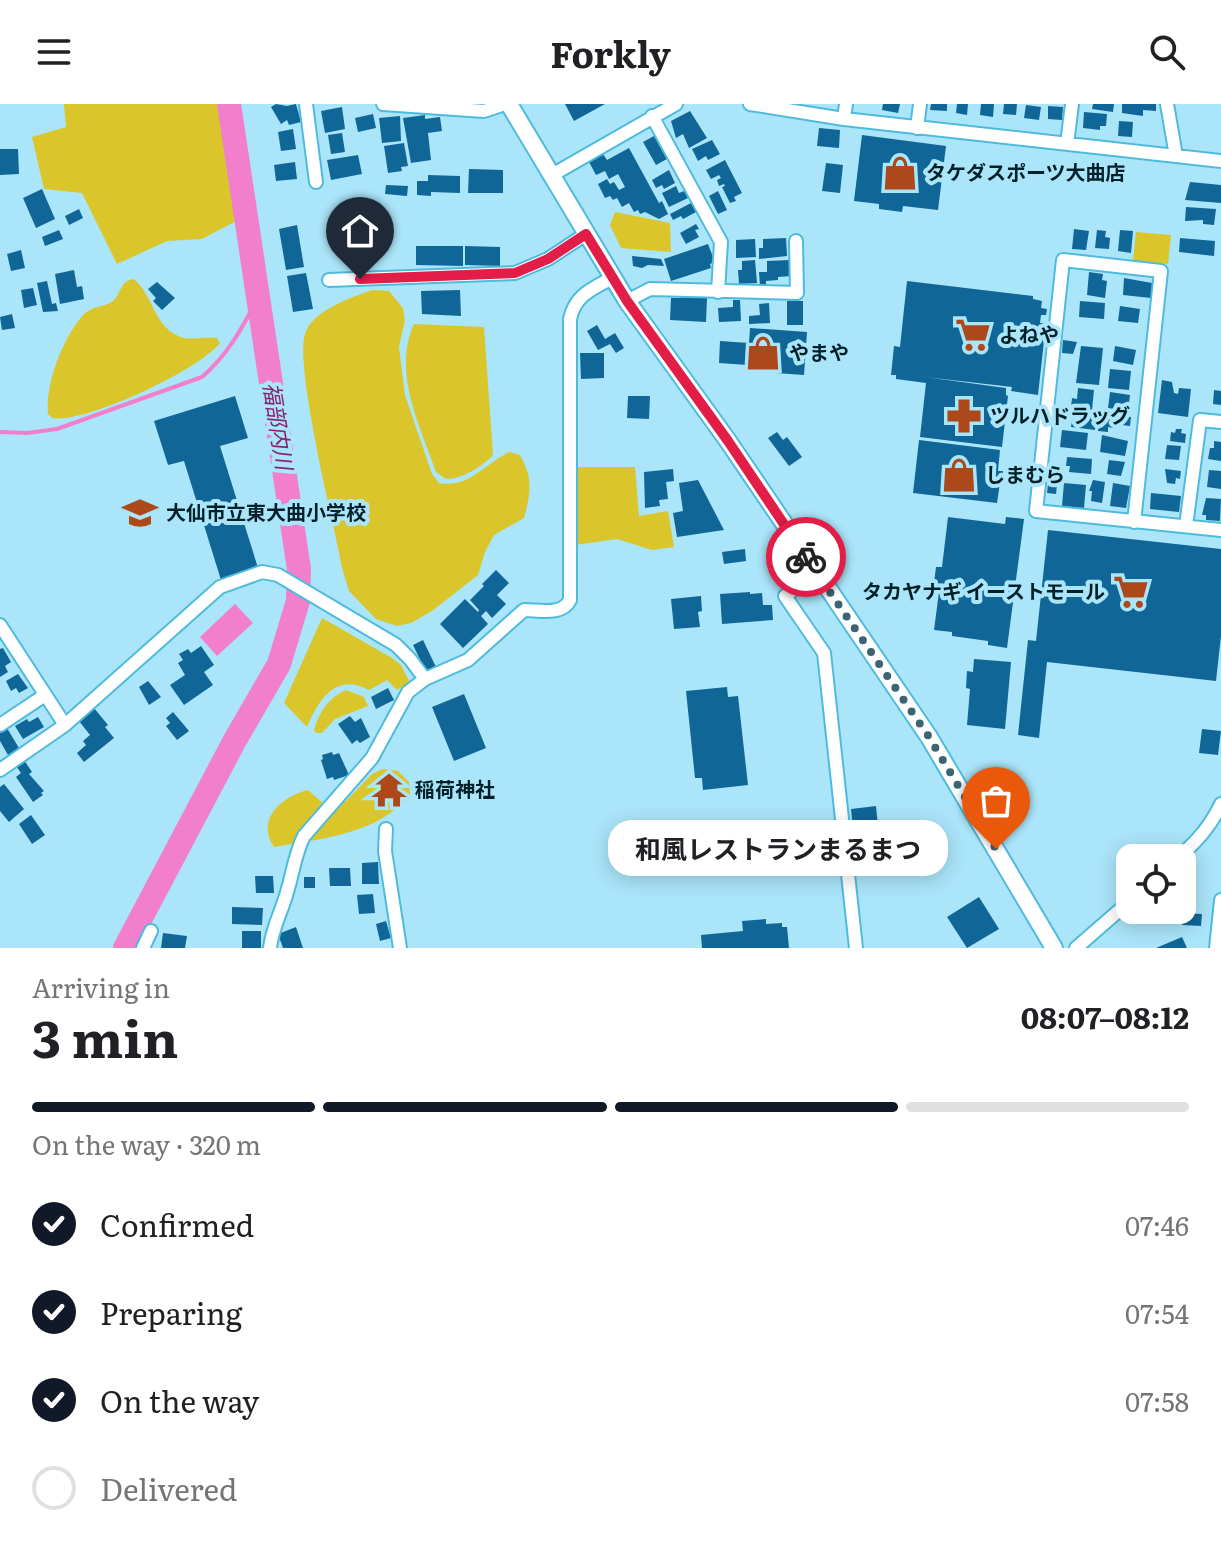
<!DOCTYPE html>
<meta charset="utf-8">
<style>
:root{--surface:#fff;--page:#f6f6f6;--text:#202124;--muted:#757577;--line:#e0e0e0;--accent:#111827}
body{margin:0;font-family:Literata,"Noto Sans JP",serif;background:var(--page);color:var(--text);height:100vh;display:flex;flex-direction:column;font-size:30px;white-space:nowrap}
*{box-sizing:border-box;margin:0}
p{font-size:26px;color:var(--muted)}
.icon{flex:none;width:44px;height:44px;fill:none;stroke:currentColor;stroke-width:2;stroke-linecap:round;stroke-linejoin:round}
.map{position:relative;height:844px;overflow:hidden}
.panel{display:flex;flex-direction:column;background:var(--surface);flex:1}
.panel>*{flex:none}
.fabs{position:absolute;left:1116px;top:740px;display:grid;gap:16px}
.fabs a{display:grid;place-items:center;width:80px;height:80px;border-radius:16px;background:var(--surface);box-shadow:0 4px 20px #0003;font-size:40px}
.pin{position:absolute;display:grid;place-items:center;width:68px;height:68px;color:#fff;margin:-82px -34px;border-radius:50% 50% 50% 0;rotate:-45deg;box-shadow:0 0 8px #0007}
.pin .icon{rotate:45deg}
.courier{position:absolute;display:grid;place-items:center;width:80px;height:80px;margin:-40px;border:6px solid #e11d48;border-radius:50%;background:#fff;color:#222;box-shadow:0 2px 10px #0007}
.bubble{position:absolute;height:56px;border-radius:24px;background:var(--surface);box-shadow:0 4px 20px #0003;font-size:26px;font-weight:700;line-height:56px;text-align:center}
.summary em{font-style:normal;font-weight:700}
.summary div{display:flex;flex-direction:column-reverse}
.summary{display:flex;align-items:center;justify-content:space-between;height:136px;padding:0 32px}
h1{font-size:52px;font-weight:700;line-height:60px}
.bar{display:grid;grid-template-columns:repeat(4,1fr);gap:12px 8px;align-content:center;height:96px;padding:0 32px}
.bar i{height:10px;border-radius:6px;background:var(--line)}
.bar .selected{background:var(--accent)}
.bar p{grid-column:span 4}
ol{padding:0 32px;list-style:none}
li{display:flex;align-items:center;gap:24px;height:88px}
li p{margin-inline-start:auto}
li .icon{padding:8px;border-radius:50%;background:var(--accent);color:#fff;stroke-width:4}
li:last-child{color:var(--muted)}
li i{width:44px;height:44px;border:4px solid var(--line);border-radius:50%}
header{display:flex;justify-content:space-between;align-items:center;height:104px;padding:0 32px;background:var(--surface);font-size:36px;font-weight:700}
.map>svg:first-child{display:block}
.green{fill:#dac62b}
.water{fill:#f27fcb}
.lines{fill:none;stroke-linecap:round;stroke-linejoin:round}
.stream{stroke:#f27fcb;stroke-width:4}
.river{stroke:#f27fcb;stroke-width:24}
.building{fill:#106697}
.minor-casing{stroke:#4fbbdc;stroke-width:16}
.major-casing{stroke:#4fbbdc;stroke-width:20}
.minor{stroke:#fff;stroke-width:12}
.major{stroke:#fff;stroke-width:16}
.done{stroke:#3c6573;stroke-width:8;stroke-dasharray:0 14.4}
.route{stroke:#e11d48;stroke-width:10}
.labels{text-anchor:middle;stroke-width:8;stroke-linejoin:round;paint-order:stroke}
.poi-label{font-size:20px;font-weight:bold;fill:#00202a;stroke:#abe5fa;text-anchor:start}
.water-label{font-size:22px;font-style:italic;fill:#88236c;stroke:#abe5fa}
</style>
<header><svg class="icon" aria-label="menu" viewBox="0 0 24 24"><path d="M4 6h16M4 12h16M4 18h16"/></svg>Forkly<svg class="icon" aria-label="search" viewBox="0 0 24 24"><circle cx="10" cy="10" r="6"/><path d="M15 15l6 6"/></svg></header>
<div class="map">
<svg width="1221" height="844" viewBox="0 0 1221 844">
<rect width="100%" height="100%" fill="#abe5fa"/>
<path class="green" d="M64 0H222L238 116 202 135 167 137 117 160 82 89 44 85 32 33 66 23Z
M615 108 670 119 671 148 621 144 610 121Z
M1136 128 1171 131 1168 160 1133 157Z
M134 175C154 192 154 226 184 234 193 236 206 232 217 234L220 239C199 266 85 320 52 314L48 310C45 280 63 233 84 210 92 202 105 203 113 197 122 189 119 177 134 175Z
M373 186 389 187 403 204 405 216 399 243 405 291 432 370 439 379C469 385 486 358 510 348L520 351C533 374 531 388 524 414L494 431 485 448 478 471 432 507 411 519 397 522 376 515 349 487 342 464C335 424 292 255 306 227 316 205 352 193 373 186Z
M414 220 484 223 493 351C482 363 462 375 446 375L436 368C420 322 392 268 414 220Z
M575 363H635L639 412 668 407 674 443 652 446 617 435 575 441Z
M322 514 392 554 401 561 410 579 397 586 387 576 369 586C336 568 319 595 307 623L284 599Z
M346 586 364 593 368 602 335 615 322 629H316L314 626C319 608 329 593 346 586Z
M383 665 398 667 409 678 410 690C380 730 320 735 274 743 255 716 282 692 308 686L324 700 345 698 372 670Z"/>
<path class="water" d="M235 500 253 519 217 552 200 533Z"/>
<g class="lines">
<path class="stream" d="M0 328 27 329 57 325 202 273C229 250 243 222 259 192"/>
<path class="river" d="M125 844 235 636 279 560 298 497 299 465 295 439 229 0"/>
</g>
<path class="building" d="M276 0 287 2 296 0 301 18 289 21 287 16 281 20 271 3Z
M565 0H605L574 17Z
M883 0H900L898 9 882 6Z
M931 0H947V7L930 6Z
M957 0H968L967 11 956 9Z
M981 0H994L993 13 980 11Z
M1004 0H1017L1016 11 1003 10Z
M1093 0H1114L1113 8 1092 5Z
M1122 0H1156V7L1143 6V12L1122 9Z
M1026 1 1041 3 1039 16 1024 14Z
M1048 2 1063 3 1062 16 1048 15Z
M342 3 345 25 325 29 321 7Z
M690 7 707 34 689 44 683 30 676 34 671 17Z
M1084 8 1107 10 1106 22H1100V26L1083 24Z
M373 10 376 24 358 28 355 14Z
M425 11V15L440 13 442 27 428 29 431 56 411 59 403 14Z
M400 12 401 37 382 39 379 14Z
M1119 17 1133 18 1132 33 1118 32Z
M819 24 840 26 839 44 817 42Z
M293 25 296 45 281 47 278 28Z
M342 29 345 48 331 50 328 31Z
M862 31 946 42 938 106 903 102 902 108 879 105V100L854 97Z
M654 32 667 55 656 61 643 38Z
M712 36 720 50 708 56 706 52 698 57 692 45Z
M404 39 408 62 401 63 402 67 388 69 384 42Z
M629 44 659 99 662 97 668 110 659 115 645 108 640 110 638 106 634 108 629 99 622 103 617 94 613 96 610 92 605 94 598 80 607 75 610 80 614 78 619 86 625 83 618 70 609 75 605 67 596 71 589 58 603 50 607 56Z
M0 45H18L19 70 0 71Z
M358 51 362 70 331 76 327 56Z
M725 56 742 89 734 93 736 97 730 99 722 83 725 82 724 80 719 82 717 76 721 74 719 71 711 75 706 66Z
M295 58 297 75 276 77 274 61Z
M826 59 843 61 840 89 822 87Z
M469 65 503 66V89H468Z
M669 66 675 79 664 85 662 81 656 84 652 76Z
M428 71 460 72V89L431 88V92L417 91V77H428Z
M1190 78 1221 81V99L1185 96Z
M386 81 408 82 407 92 385 90Z
M676 82 679 89 684 87 688 94 669 103 662 89Z
M42 85 55 115 36 124 23 94Z
M718 87 727 106 718 110 709 92Z
M693 98 698 107 683 115 681 112 673 116 670 110Z
M1186 103 1216 105 1214 121 1203 120V116L1185 117Z
M79 105 83 114 69 121 65 112Z
M696 120 699 125 695 126 699 133 686 140 680 129Z
M297 121 304 163 286 166 279 125Z
M1074 125 1089 127 1086 146 1072 145Z
M59 126 63 135 45 142 42 133Z
M1097 126 1106 127 1105 133 1110 134 1109 145 1095 144Z
M1120 126 1133 127 1131 149 1118 147Z
M786 134 787 152 759 155V144H763V135Z
M1180 134 1215 137 1214 152 1179 148Z
M755 135 756 153 736 154V136Z
M708 140 715 158 710 160 711 164 671 177 664 155Z
M416 142H463V162L416 161Z
M465 142 500 143V162L465 161Z
M21 146 25 164 11 167 7 150Z
M632 152 661 155 664 162 648 161 642 164 633 162Z
M755 156 757 179 739 180 738 166H742V157Z
M790 156 791 172 778 173V176L766 177V182H760L759 168H767V157Z
M74 166 77 183 82 182 84 195 60 200 55 170Z
M1089 168 1103 170 1102 176 1107 177 1105 194 1087 191Z
M306 169 313 205 293 208 287 172Z
M1124 174 1152 179 1151 194 1123 191Z
M47 177 52 200 56 199 58 207 43 208 37 179Z
M907 177 1033 192V195L1042 197 1041 204 1047 205 1046 211H1041L1040 219H1046L1038 291 1011 287 1012 283 925 273 1006 284V291L1008 292 1002 343 920 333 926 279 896 275V271H891L894 242 900 243Z
M157 178 175 194 162 206 153 197 156 194 148 185Z
M33 184 37 201 24 204 21 186Z
M460 186 461 212 422 210 421 187Z
M671 194H707L706 218 670 216Z
M733 196H740L741 217 719 218 718 204 733 203Z
M787 197H803V221H787Z
M1080 197 1105 199 1104 215 1079 213Z
M769 199 770 219 749 220V212L760 211 759 200Z
M1120 202 1140 205 1138 219 1118 217Z
M12 210 15 224 2 226 0 213Z
M597 221 605 235 615 229 624 244 616 249 610 240 598 246 587 227Z
M750 224 807 228 804 271 747 267 748 261 719 259 720 237 749 239Z
M1063 236 1077 238 1073 250 1062 249Z
M1081 242 1103 244 1099 281 1076 279Z
M1115 242 1136 246 1133 261 1113 257Z
M580 249H604V274L581 275Z
M1110 265 1131 267 1129 286 1108 284Z
M1162 276 1172 278 1174 289 1178 290 1179 284 1191 285 1188 313 1158 309Z
M1078 284 1094 286 1092 306 1071 303 1072 294 1077 295Z
M1214 286 1221 287V301L1213 300Z
M1110 288 1130 291 1128 307 1108 304Z
M235 292 248 334 220 342 258 464 221 476 184 357 168 361 154 317Z
M628 292H650L649 315 627 314Z
M1073 307 1097 310 1095 326 1071 323Z
M1100 309 1131 313 1130 322 1114 320V324L1108 323V328L1098 327Z
M1176 325H1182L1181 329 1186 330 1185 339 1170 337 1171 328 1175 329Z
M1062 326 1088 329 1086 346 1060 343Z
M777 328 783 336 787 333 802 353 789 362 768 334Z
M1102 331 1128 337 1125 352 1100 348Z
M919 336 1000 346 998 367H1003L1002 375 998 374 997 379H1000L997 399 913 389Z
M1214 337 1221 338V357L1208 355 1210 344H1214Z
M1167 341 1181 342 1179 356 1165 355Z
M1067 353 1092 355 1091 370 1069 368 1070 362H1066Z
M1109 356 1125 358 1121 372 1107 370Z
M673 365 674 377 666 378 668 395 659 396 660 402 645 404 644 368Z
M1165 365 1181 367 1180 375 1176 374 1175 380 1167 379Z
M1209 366 1221 367V385L1207 383Z
M1049 371 1058 372 1056 390 1047 389Z
M698 376 724 426 677 433 673 409 683 407 679 379Z
M1093 376 1105 378 1102 399 1091 397 1092 387H1089Z
M1064 379 1086 381 1084 404 1062 402Z
M1113 379 1130 382 1126 404 1110 402Z
M1151 389 1181 392 1179 408 1150 405Z
M1206 394 1221 395 1220 417 1206 416V411H1202Z
M948 413 1005 420 1006 413 1024 415 1007 544 988 541V537L952 532V528L934 526 939 488 933 487 936 463H942Z
M1048 426 1221 445V532L1216 577 1047 558 1039 634 1018 631 1028 536 1036 537Z
M745 445 746 457 724 460 722 448Z
M496 466 509 479 497 491 506 500 492 514 486 507 481 512 488 520 463 544 440 520 465 495 478 508 479 506 470 496 484 482 482 480Z
M750 488V490L762 489 763 501H772L773 516 722 520 720 490Z
M701 492 702 507 698 508 700 523 674 525 671 495Z
M423 536 436 563 426 568 413 541Z
M201 542 214 561 204 568 213 581 184 601 170 581 185 571 178 559 183 556 179 550 188 545 191 549Z
M3 544 11 558 5 562 8 568 0 573V545Z
M974 555 1011 558 1005 625 967 621 970 585 966 584 967 567 973 568Z
M18 570 28 584 19 589 16 584 11 587 6 577Z
M148 577 161 593 149 601 139 583Z
M727 583 728 593 738 592 748 681 703 686 702 674H695L686 587Z
M388 584 394 596 376 605 371 593Z
M464 590 486 644 454 657 432 603Z
M94 604 108 621 105 623 114 634 84 658 77 649 86 641 83 637 90 631 79 617Z
M173 608 189 627 177 636 166 622 170 619 166 614Z
M350 612 355 618 361 614 370 633 360 639 357 636 352 640 338 620Z
M38 613 44 623 23 635 15 622 27 615 29 618Z
M7 624 19 644 8 651 0 637V629Z
M1202 625 1221 627 1218 651 1199 649Z
M332 648 333 651 339 649 349 671 334 676 333 673 327 675 321 656 323 655 322 651Z
M24 656 32 668 29 670 44 687 41 689 43 691 33 698 16 673 21 669 16 662Z
M391 674 393 678 396 677 398 689 384 695 378 680Z
M4 680 24 705 9 718 0 707V683Z
M876 702 882 763 857 766 851 705Z
M31 711 45 731 32 740 19 720Z
M378 758 379 780H362V759Z
M329 764H350L351 782H330Z
M255 772H273L274 789H256Z
M304 773H315V784H304Z
M1182 775 1193 776 1191 788 1182 787Z
M373 790 375 809 359 810 357 791Z
M979 793 999 825 967 844 947 813Z
M232 803 263 804 262 821 232 820Z
M1182 809 1202 810 1201 822 1182 821Z
M766 815V820L782 819V823H787L789 844H702L701 831 743 827 742 817Z
M386 817 391 834 380 837 376 820Z
M296 823 303 844H283L278 830Z
M242 827H261V844H242Z
M163 829 187 832 185 844H161Z
M1182 833 1187 844H1156Z"/>
<g class="lines">
<g class="minor-casing">
<path id="minor" d="M306 0 316 78
M383 0 484 7 505 0
M750 0 844 15 846 0
M1167 0 1176 52
M652 12 721 138 718 188
M844 15 1221 57
M917 24 920 0
M1067 40 1072 0
M552 71 676 0
M329 176 515 169 548 155 586 130
M627 197 650 185 797 189 796 137
M1134 418 1161 167 1063 156 1036 407 1221 426
M1186 422 1200 316 1221 318
M816 469 785 492 824 549 856 844
M0 521 65 621
M0 621 45 591
M0 666 65 621 220 483 262 468 278 471 396 541 410 555 425 575
M386 725 385 747 400 844
M1178 754C1197 737 1210 723 1221 700
M143 844 151 827
M270 844C272 824 282 807 287 788 293 769 295 749 304 732L372 654 408 588 425 575 468 556 524 506C539 506 562 512 570 496V215C575 191 592 185 612 174
M1076 844 1130 797
M1216 844 1221 796"/>
</g>
<g class="major-casing">
<path id="major" d="M509 0 627 197 728 337 929 633 1054 844"/>
</g>
<use href="#minor" class="minor"/>
<use href="#major" class="major"/>
</g>
<g class="lines">
<path class="done" d="M806 453 929 633 996 745"/>
<path class="route" d="M360 175 515 169 548 155 586 130 627 197 728 337 806 453"/>
</g>
<defs>
<g id="shop-bare" transform="scale(2.76)"><path d="M-5-2.5h2.3a2.7 3.5 0 0 1 5.4 0H5L5.5 6h-11ZM-1.5-2.5h3a1.5 2.3 0 0 0-3 0Z" fill="#ad481b" stroke="#abe5fa" stroke-width="2.5" paint-order="stroke"/></g>
<g id="supermarket-bare" transform="scale(2.76)"><path d="M-6-5.5h2.5l.6 2H6L4.5 2H-2.5L-4.4-4H-6ZM-1.5 3.2a1.3 1.3 0 1 0 .1 0ZM3 3.2a1.3 1.3 0 1 0 .1 0Z" fill="#ad481b" stroke="#abe5fa" stroke-width="2.5" paint-order="stroke"/></g>
<g id="pharmacy-bare" transform="scale(2.76)"><path d="M-2-6h4v4h4v4h-4v4h-4v-4h-4v-4h4Z" fill="#ad481b" stroke="#abe5fa" stroke-width="2.5" paint-order="stroke"/></g>
<g id="school-bare" transform="scale(2.76)"><path d="M0-5L7-2L0 1L-7-2ZM-4 1L0 2.5L4 1V4Q0 6-4 4Z" fill="#ad481b" stroke="#abe5fa" stroke-width="2.5" paint-order="stroke"/></g>
<g id="temple-bare" transform="scale(2.76)"><path d="M0-6L5-2H3V0L6.5 2.5H4V6H1.5V3h-3V6H-4V2.5H-6.5L-3 0V-2H-5Z" fill="#ad481b" stroke="#abe5fa" stroke-width="2.5" paint-order="stroke"/></g>
</defs>
<g fill-rule="evenodd">
<use href="#shop-bare" x="900" y="69"/>
<use href="#supermarket-bare" x="973" y="231"/>
<use href="#shop-bare" x="763" y="249"/>
<use href="#pharmacy-bare" x="964" y="312"/>
<use href="#shop-bare" x="959" y="371"/>
<use href="#school-bare" x="140" y="409"/>
<use href="#supermarket-bare" x="1131" y="488"/>
<use href="#temple-bare" x="389" y="686"/>
</g>
<g class="labels">
<g class="poi-label">
<text x="926" y="76">タケダスポーツ大曲店</text>
<text x="999" y="238">よねや</text>
<text x="789" y="256">やまや</text>
<text x="990" y="319">ツルハドラッグ</text>
<text x="985" y="378">しまむら</text>
<text x="166" y="416">大仙市立東大曲小学校</text>
<text x="1105" y="495" text-anchor="end">タカヤナギ イーストモール</text>
<text x="415" y="693">稲荷神社</text>
</g>
<g class="water-label">
<text transform="translate(278 322) rotate(81)" y="8">福部内川</text>
</g>
</g>
</svg>
<div class="fabs">
<a><svg class="icon" aria-label="locate" viewBox="0 0 24 24"><circle cx="12" cy="12" r="6"/><path d="M12 2v4M12 18v4M2 12h4M18 12h4"/></svg></a>
</div>
<div class="pin" style="left:996px;top:745px;background:#ea580c"><svg class="icon" aria-label="bag" viewBox="0 0 24 24"><path d="M5 8h14l-1 12H6zM9 8a3 3 0 0 1 6 0"/></svg></div>
<div class="pin" style="left:360px;top:175px;background:#1f2937"><svg class="icon" aria-label="home" viewBox="0 0 24 24"><path d="M3 11l9-7 9 7M6 9v11h12V9"/></svg></div>
<div class="courier" style="left:806px;top:453px"><svg class="icon" aria-label="bike" viewBox="0 0 24 24"><circle cx="6" cy="16" r="4"/><circle cx="18" cy="16" r="4"/><path d="M6 16l4-8h5l3 8M10 8l3 8H6M13 5h3"/></svg></div>
<div class="bubble" style="left:608px;top:716px;width:340px">和風レストランまるまつ</div>
</div>
<section class="panel">
<div class="summary"><div><h1>3 min</h1><p>Arriving in</p></div><em>08:07–08:12</em></div>
<div class="bar"><i class="selected"></i><i class="selected"></i><i class="selected"></i><i></i><p>On the way · 320 m</p></div>
<ol>
<li><svg class="icon" aria-label="check" viewBox="0 0 24 24"><path d="M5 12l5 5 9-10"/></svg>Confirmed<p>07:46</p></li>
<li><svg class="icon" aria-label="check" viewBox="0 0 24 24"><path d="M5 12l5 5 9-10"/></svg>Preparing<p>07:54</p></li>
<li><svg class="icon" aria-label="check" viewBox="0 0 24 24"><path d="M5 12l5 5 9-10"/></svg>On the way<p>07:58</p></li>
<li><i></i>Delivered</li>
</ol>
</section>
